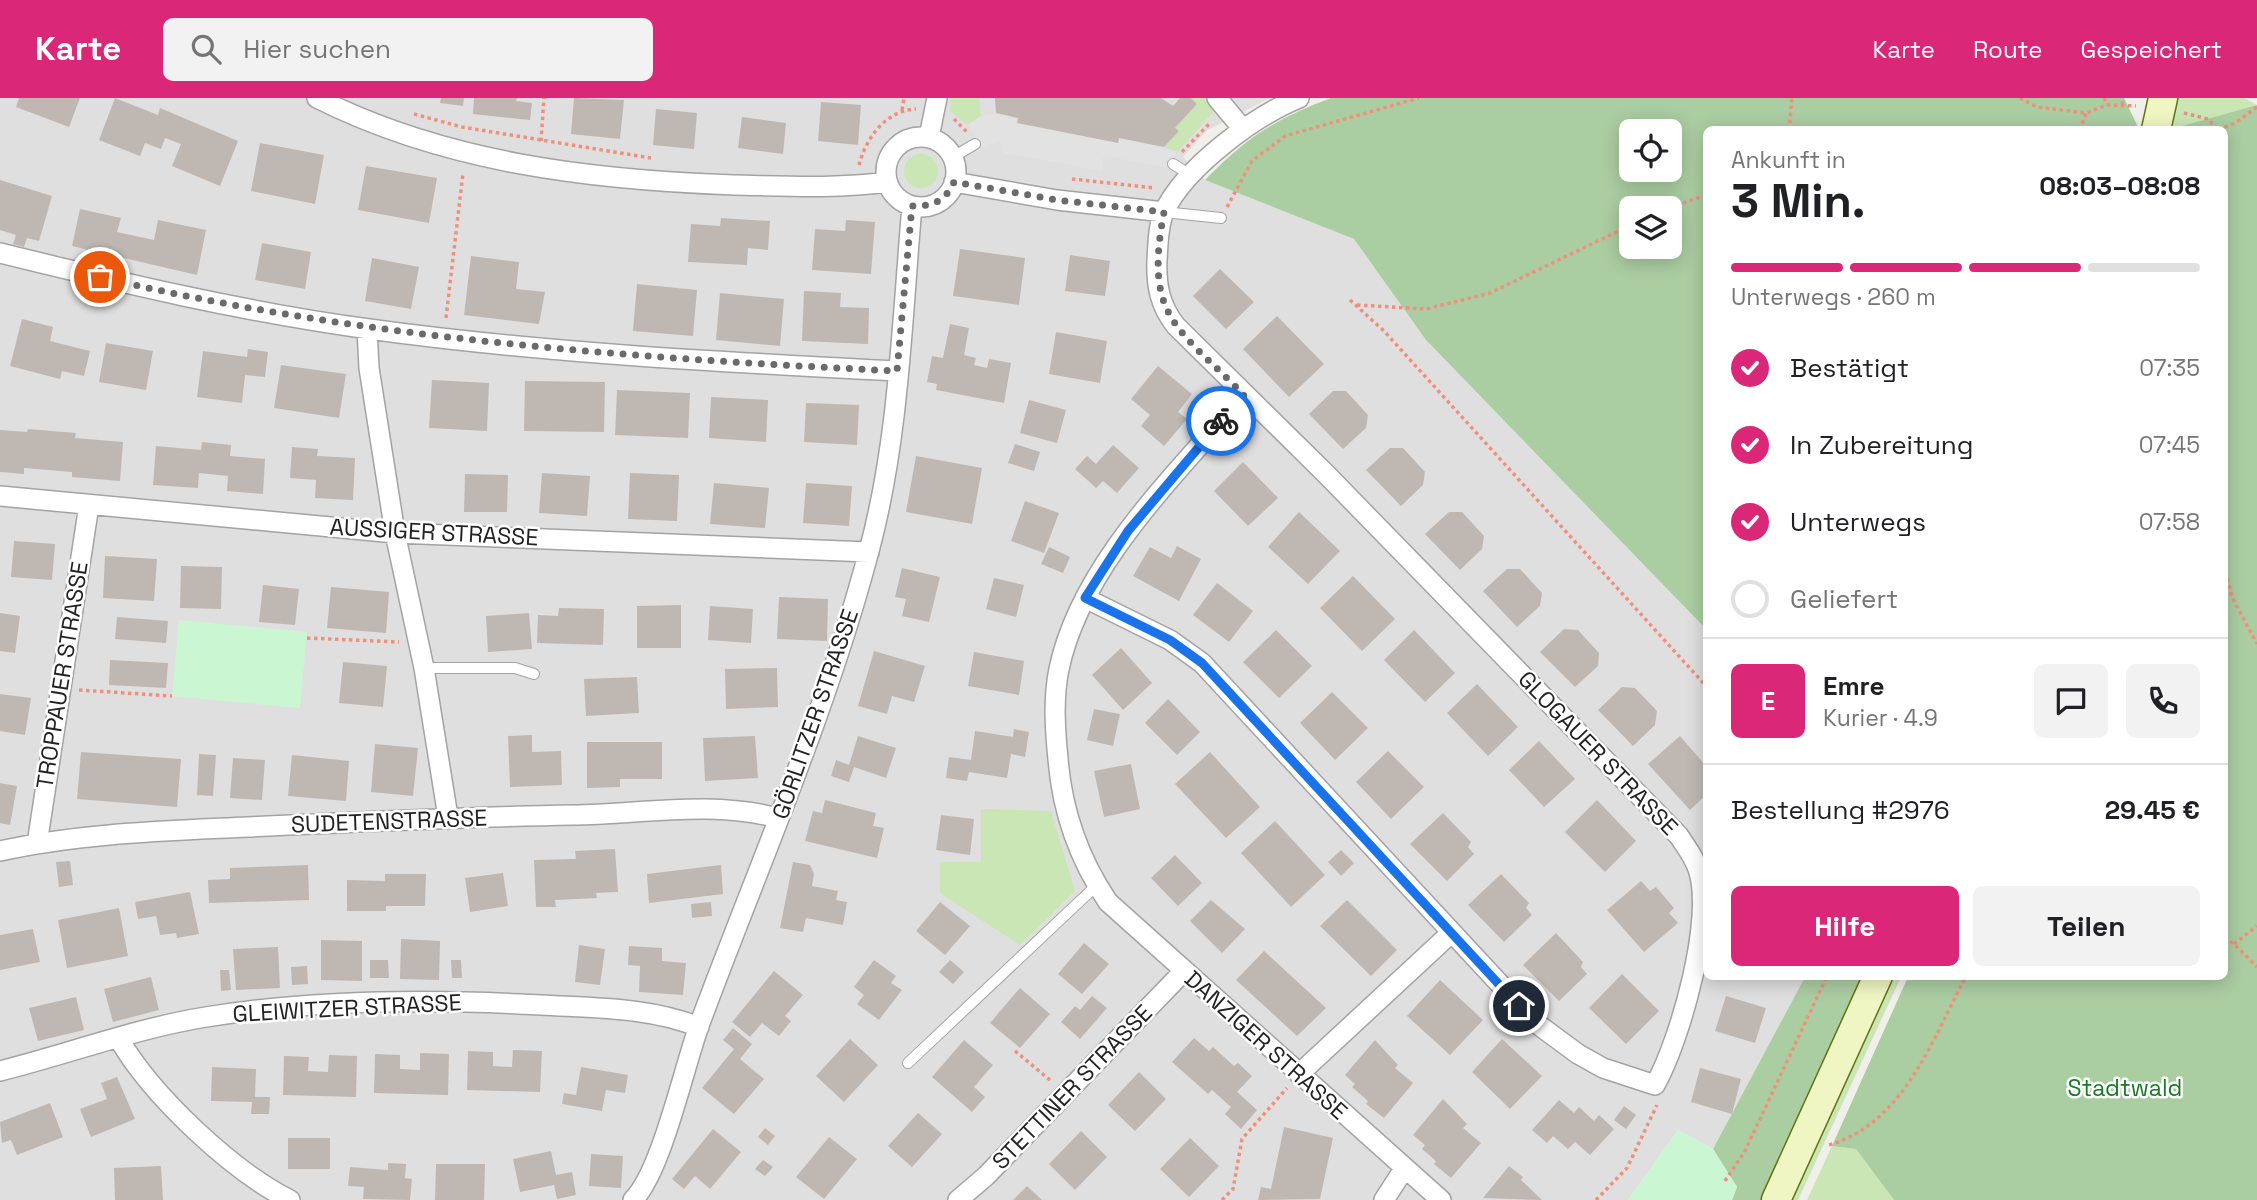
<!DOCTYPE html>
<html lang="de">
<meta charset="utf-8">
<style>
:root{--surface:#fff;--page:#f2f2f2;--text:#202124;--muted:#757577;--line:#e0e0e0;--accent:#db2777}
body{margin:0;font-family:"Space Grotesk",sans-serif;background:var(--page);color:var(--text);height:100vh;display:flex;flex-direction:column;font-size:26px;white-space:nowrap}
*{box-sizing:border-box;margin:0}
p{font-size:23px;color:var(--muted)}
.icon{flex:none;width:38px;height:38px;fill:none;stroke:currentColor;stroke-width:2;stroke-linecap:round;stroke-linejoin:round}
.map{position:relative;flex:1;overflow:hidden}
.details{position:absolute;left:1703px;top:28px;width:525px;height:854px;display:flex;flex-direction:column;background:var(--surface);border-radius:10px;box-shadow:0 4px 18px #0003}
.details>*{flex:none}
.buttons{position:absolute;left:1619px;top:21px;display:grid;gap:14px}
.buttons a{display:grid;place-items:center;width:63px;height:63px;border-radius:10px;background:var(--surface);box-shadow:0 4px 18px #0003;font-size:35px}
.pin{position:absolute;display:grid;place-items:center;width:60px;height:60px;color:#fff;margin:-30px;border:4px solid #fff;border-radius:50%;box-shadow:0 2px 7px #0007}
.courier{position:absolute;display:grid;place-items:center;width:70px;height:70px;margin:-35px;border:5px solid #1a73e8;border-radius:50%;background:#fff;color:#222;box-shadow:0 2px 9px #0007}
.headline em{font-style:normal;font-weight:700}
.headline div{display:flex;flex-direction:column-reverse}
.headline{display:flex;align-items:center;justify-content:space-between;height:119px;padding:0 28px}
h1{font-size:46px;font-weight:700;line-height:52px}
.bar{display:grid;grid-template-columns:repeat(4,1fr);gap:10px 7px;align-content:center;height:84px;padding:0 28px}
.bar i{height:9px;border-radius:5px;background:var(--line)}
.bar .on{background:var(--accent)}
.bar p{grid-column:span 4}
.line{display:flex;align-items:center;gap:18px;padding:0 28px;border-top:2px solid var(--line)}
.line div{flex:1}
.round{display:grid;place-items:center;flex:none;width:74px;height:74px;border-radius:10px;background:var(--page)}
ol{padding:0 28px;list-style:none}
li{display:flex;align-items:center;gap:21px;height:77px}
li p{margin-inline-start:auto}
li .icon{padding:7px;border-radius:50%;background:var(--accent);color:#fff;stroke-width:4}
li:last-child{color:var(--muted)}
li i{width:38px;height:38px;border:4px solid var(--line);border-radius:50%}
.action{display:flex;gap:14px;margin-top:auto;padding:14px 28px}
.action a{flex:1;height:80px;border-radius:10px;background:var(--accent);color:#fff;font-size:28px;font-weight:700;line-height:80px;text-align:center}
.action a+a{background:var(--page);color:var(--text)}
header{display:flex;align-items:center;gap:42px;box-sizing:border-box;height:98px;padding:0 35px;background:var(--accent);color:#fff}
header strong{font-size:33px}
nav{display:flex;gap:38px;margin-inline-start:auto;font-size:24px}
.search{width:490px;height:63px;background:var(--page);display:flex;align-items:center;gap:18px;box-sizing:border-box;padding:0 24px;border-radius:10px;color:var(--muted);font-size:26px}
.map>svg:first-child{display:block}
.residential{fill:#e0dfdf}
.grass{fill:#c9e6b4}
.forest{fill:#abcda2;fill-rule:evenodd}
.park{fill:#cbf6d2}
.parking{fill:#e2e2e2}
.building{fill:#bfb8b2}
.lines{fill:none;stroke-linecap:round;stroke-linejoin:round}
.service-casing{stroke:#a3a3a3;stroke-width:12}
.minor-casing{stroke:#a3a3a3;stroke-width:22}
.secondary-casing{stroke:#61730e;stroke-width:31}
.path{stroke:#f0907c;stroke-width:3.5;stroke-dasharray:3.5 3.5;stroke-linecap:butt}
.service{stroke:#fff;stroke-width:10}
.minor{stroke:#fff;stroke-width:19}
.secondary{stroke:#eff5c3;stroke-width:28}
.done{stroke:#6a6a68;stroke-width:7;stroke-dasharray:0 12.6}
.route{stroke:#1a73e8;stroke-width:9}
.labels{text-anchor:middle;stroke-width:5;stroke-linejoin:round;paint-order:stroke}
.street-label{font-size:23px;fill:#222;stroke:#fff}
.park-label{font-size:23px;fill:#157a25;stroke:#fff}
</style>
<header>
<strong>Karte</strong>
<div class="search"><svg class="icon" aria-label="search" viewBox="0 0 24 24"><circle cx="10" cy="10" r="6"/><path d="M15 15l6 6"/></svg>Hier suchen</div>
<nav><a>Karte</a><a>Route</a><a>Gespeichert</a></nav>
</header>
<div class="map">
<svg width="2257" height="1102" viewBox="0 0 2257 1102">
<rect width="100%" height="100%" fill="#f1efe9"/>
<path class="residential" d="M0 0H1270L1206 33 1183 59 1205 82 1354 141 1426 242 1706 531V878L1805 879 1713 1051 1678 1032 1628 1102H0Z"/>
<path class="grass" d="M951 0H979L981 18 968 27 950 13Z
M1191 0H1204L1216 11 1177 54 1164 49 1179 33 1175 30 1197 6Z
M2178 0H2244L2257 7 2172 31Z
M904 73a17 17 0 1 1 34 0a17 17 0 1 1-34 0Z
M981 711 1051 713 1075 793 1020 847 940 795V764H981Z
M1895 879H1901L1798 1102H1791Z
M1832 1048 1856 1051 1894 1102H1807Z"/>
<path class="forest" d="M1331 0H2124L2138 29 2137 32H1706V531L1426 242 1354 141 1205 82C1247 39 1275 21 1331 0ZM1631 33H1670V72H1631ZM1631 110H1670V149H1631Z
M2257 7V1102H1894L1856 1051 1832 1048 1908 879 2224 878V32L2171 31Z
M1805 879H1863L1761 1102H1732L1737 1089 1713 1051Z"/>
<path class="park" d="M179 522 307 534 300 610 172 598Z
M1678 1032 1713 1051 1737 1089 1732 1102H1628Z"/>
<path class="parking" d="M996 15 1118 45 1119 40 1177 54 1166 70 1106 58 1102 61 1103 73 1003 55 1001 44 997 43 984 51 968 27 981 18Z"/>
<path class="building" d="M19 0H80L69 29 16 9Z
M115 0 158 17 160 10 238 43 220 88 172 68 181 46 165 40 161 51 145 45 140 58 99 42Z
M441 0H464L463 8 440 5Z
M474 0H517L516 3 532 5 530 22 473 16Z
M574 0 624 2 620 41 571 36Z
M995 0H1161L1173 8 1180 0H1191L1197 6 1175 30 1179 33 1164 49 1119 40 1118 45 1017 25 1018 20 996 15Z
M821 4 861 7 858 47 818 43Z
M656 11 697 15 694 51 653 47Z
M742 19 786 25 783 56 738 50Z
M260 45 324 57 315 106 251 93Z
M366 68 437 80 429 125 358 112Z
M0 82 52 98 39 143 27 140 24 149 13 146 16 137 0 132Z
M80 111 121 120 117 134 154 142 158 122 206 132 197 177 72 148Z
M721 120 770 123 768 152 748 150 747 167 688 164 691 126 720 128Z
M846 122 875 124 871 176 812 172 815 131 845 133Z
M262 145 311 154 305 191 255 182Z
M960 151 1025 160 1019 207 953 198Z
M1070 157 1110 163 1105 198 1065 193Z
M471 158 519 164 516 191 545 194 539 226 464 217Z
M372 160 419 169 411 211 365 203Z
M1220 171 1254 204 1226 231 1193 198Z
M637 186 697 192 693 238 633 233Z
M804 193 841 195 840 209 869 210 868 246 802 243Z
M720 195 784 201 780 248 716 242Z
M1277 218 1324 266 1289 299 1243 251Z
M22 221 53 229 50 243 90 253 84 278 62 273 60 281 10 268Z
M950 226 969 230 964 257 976 260 974 267 987 270 989 261 1011 265 1004 305 936 292 937 286 927 284 932 258 943 260Z
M1056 234 1107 243 1100 285 1049 276Z
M106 245 153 253 146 292 99 284Z
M248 251 268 254 265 279 245 277 242 305 197 299 203 253 247 259Z
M281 267 346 276 339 320 274 310Z
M1158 268 1192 296 1178 314 1187 321 1164 348 1141 328 1150 317 1131 301Z
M432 282 489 285 487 333 429 330Z
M525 283 605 284 604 334 524 333Z
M617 292 690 295 688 340 615 337Z
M1333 293H1346L1368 317 1366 330 1343 351 1309 316Z
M711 299 768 302 766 344 709 340Z
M1029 302 1066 312 1057 345 1020 335Z
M806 305 859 307 857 347 804 344Z
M28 331 76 335 75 340 123 344 120 383 72 379V374L24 370V376L0 374V332L27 334Z
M202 344 231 347 230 358 265 361 263 396 227 393 228 378 199 375 198 390 153 387 156 348 201 352Z
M1015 346 1040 354 1034 373 1008 365Z
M1113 347 1139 370 1117 395 1103 383 1096 390 1075 371 1087 358 1096 366Z
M292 349 318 351 317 358 355 360 353 402 315 400 316 382 290 380Z
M1390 350H1403L1425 374 1423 387 1401 408 1366 372Z
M916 358 982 370 972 426 906 414Z
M1243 364 1278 400 1248 428 1214 393Z
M542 375 590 378 587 418 539 415Z
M630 375 679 377 677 423 628 421Z
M465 376 508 377 507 414H464Z
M714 385 769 390 765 430 710 426Z
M806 385 852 388 849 428 803 425Z
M1025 403 1059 415 1044 455 1011 443Z
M1299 414 1340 453 1308 486 1268 449Z
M1449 414H1462L1484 438 1482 451 1460 472 1425 436Z
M14 443 55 446 52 482 11 479Z
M1177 448 1201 461 1179 503 1133 478 1150 449 1171 460Z
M1049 449 1070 459 1063 475 1041 466Z
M105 458 157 461 154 503 103 500Z
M181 468 222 469 221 511 180 510Z
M902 470 940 479 929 524 902 518 906 501 895 499Z
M1507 471H1520L1542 495 1540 508 1517 529 1483 493Z
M1353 478 1395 521 1362 553 1320 510Z
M994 480 1024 487 1016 519 986 511Z
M1217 485 1253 513 1229 544 1193 517Z
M263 487 299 491 295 527 259 524Z
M331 489 389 494 386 535 327 530Z
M779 499 828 501 827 543 777 541Z
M681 507V550H637V508Z
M710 508 753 511 751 545 708 542Z
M559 510 604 511 603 547 537 545 538 517 558 518Z
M0 515 20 518 15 555 0 553Z
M529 515 532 551 488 554 486 518Z
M117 519 168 523 166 545 115 541Z
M1564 531 1578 532 1599 555 1598 568 1575 589 1540 554Z
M1276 532 1312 568 1279 600 1243 564Z
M1414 532 1455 575 1425 604 1384 562Z
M1121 550 1152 585 1123 612 1092 577Z
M874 553 925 568 914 604 892 598 887 616 858 608Z
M974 554 1024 563 1019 597 968 588Z
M110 562 168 565 166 590 109 587Z
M343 564 387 568 383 609 339 605Z
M777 570 778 609 726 611 725 571Z
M637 579 639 615 586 618 584 581Z
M1477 586 1518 629 1488 658 1447 615Z
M1622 589 1635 590 1657 613 1655 627 1633 648 1598 612Z
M1332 594 1368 630 1335 662 1300 625Z
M0 596 31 600 25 637 0 633Z
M1168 601 1200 634 1177 657 1145 625Z
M1094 611 1120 616 1113 648 1087 642Z
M1014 631 1029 634 1025 659 1011 656 1007 680 969 674 967 683 946 680 949 659 971 662 975 633 1013 639Z
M532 637V654L561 653 562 687 510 689 508 638Z
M755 638 758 680 705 683 703 640Z
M858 638 896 650 886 680 854 669 849 684 831 678 836 662 849 667Z
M1680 638 1706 668V697L1690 712 1648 666Z
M1539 643 1575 681 1544 709 1509 672Z
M587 644H662V681H620V689L587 690Z
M375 646 418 650 413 698 371 694Z
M1388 653 1424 689 1391 721 1356 684Z
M81 654 181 661 177 709 77 701Z
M1210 654 1260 709 1226 740 1175 686Z
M199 656 216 657 213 698 197 697Z
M292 657 349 663 346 703 288 698Z
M233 660 265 662 262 702 230 700Z
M1131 666 1140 711 1104 719 1094 673Z
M0 685 17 688 10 727 0 725Z
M825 702 876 715 873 728 884 730 877 760 805 743 813 713 822 715Z
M1597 702 1636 743 1605 774 1565 734Z
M1443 715 1471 744 1468 749 1474 756 1447 783 1410 746Z
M941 717 974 721 970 757 936 752Z
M1275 723 1325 777 1291 809 1241 755Z
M615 751 618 794 596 795 597 800 555 802 556 809H536L534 762 576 761 575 753Z
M1341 752 1354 765 1341 778 1328 764Z
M1175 757 1202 785 1178 808 1151 780Z
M70 763 73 787 59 789 56 764Z
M793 764 810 767 814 776 812 788 838 793 836 802 847 804 843 827 806 820 803 834 780 830Z
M308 767 309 802 209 805 208 782 230 781V770Z
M721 767 723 796 649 805 647 776Z
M503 775 508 808 470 814 465 780Z
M385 776H426L425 808H386V813H347V782L385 783Z
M1501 776 1529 805 1526 810 1532 817 1504 844 1468 807Z
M1641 783 1650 793 1656 789 1674 810 1669 815 1678 825 1644 854 1607 812Z
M190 794 199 836 177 840 176 835 160 837 156 818 138 821 135 804Z
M1211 802 1245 831 1222 855 1190 823Z
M1347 802 1397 852 1371 878 1320 828Z
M711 804 712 818 692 820 691 806Z
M940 804 970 828 945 857 916 833Z
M119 810 128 858 67 870 58 822Z
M33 831 40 864 0 872V837Z
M1556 835 1583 864 1581 869 1587 876 1559 903 1523 867Z
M401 841 440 843 439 882 400 881Z
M321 842 362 843V883L321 882Z
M1084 845 1109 866 1082 896 1058 876Z
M579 847 605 851 600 887 575 884Z
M629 848 662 850V863L686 865 683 897 639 894 640 868 628 867Z
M278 849 280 890 236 892 233 851Z
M1264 853 1326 910 1297 938 1236 882Z
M370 862H388L389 880H370Z
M451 862H461L462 880H452Z
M874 862 896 878 891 885 902 892 879 922 857 906 864 897 854 889Z
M950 862 964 874 953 886 939 874Z
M307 868 308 886 292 887 291 869Z
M220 872H229L231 892 221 893Z
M774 873 803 897 785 918 791 923 779 938 762 925 750 939 732 924Z
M1622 876 1659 913 1626 946 1589 910Z
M151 879 159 912 113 924 104 891Z
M1440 882 1483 922 1450 957 1407 918Z
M1020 890 1050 916 1020 950 990 925Z
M1092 898 1107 910 1080 941 1061 924 1075 908 1080 912Z
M1726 898 1766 910 1755 945 1715 933Z
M76 899 84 932 38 943 29 910Z
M733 930 752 946 740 961 764 981 734 1016 702 990 734 951 723 942Z
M1194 940 1209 953 1213 949 1234 968 1238 965 1252 978 1237 994 1257 1012 1241 1031 1225 1016 1231 1009 1212 992 1208 996 1172 964Z
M850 941 878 967 844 1004 816 978Z
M1502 941 1542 978 1510 1011 1472 974Z
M964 942 993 967 974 989 985 999 972 1014 932 979Z
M1375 942 1398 967 1395 970 1413 985 1384 1020 1366 1006 1368 1003 1352 989 1355 986 1345 977Z
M513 952 542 953 540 994 467 992 468 953 493 954V968L512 969Z
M420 955 449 956 448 997 374 995 375 956 400 957V971L420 972Z
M329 957 357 958 356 999 283 997 284 958 309 959 308 973 328 974Z
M212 969 256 971 255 999H270L269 1016H251L252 1004 211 1003Z
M581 969 628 977 625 995 606 992 602 1013 562 1006 564 995 576 997Z
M1700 970 1741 981 1732 1016 1691 1004Z
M1139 974 1166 1001 1135 1033 1108 1007Z
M117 979 135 1021 91 1039 80 1011 107 1001 101 985Z
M1443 1001 1467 1026 1463 1030 1481 1045 1451 1080 1434 1066 1436 1063 1422 1051 1425 1047 1413 1037Z
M1559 1002 1574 1015 1579 1009 1594 1023 1599 1017 1614 1031 1590 1057 1575 1044 1568 1051 1553 1038 1547 1045 1532 1032Z
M50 1005 63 1039 17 1057 11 1042 2 1045 0 1024Z
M1624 1008 1636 1017 1626 1031 1614 1022Z
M918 1015 942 1036 912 1069 888 1048Z
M1284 1029 1333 1040 1320 1101 1258 1102 1261 1089 1271 1091Z
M765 1030 775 1038 768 1047 758 1039Z
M713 1031 741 1054 710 1091 695 1078 684 1091 672 1081Z
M1081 1033 1107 1059 1075 1092 1049 1066Z
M829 1039 857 1061 824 1101 796 1079Z
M288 1040H330V1071H288Z
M1190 1040 1219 1068 1189 1099 1160 1071Z
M551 1053 556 1077 572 1074 576 1097 557 1101 554 1087 520 1094 513 1061Z
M591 1056 623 1058 621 1090 589 1088Z
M763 1062 773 1069 765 1078 755 1071Z
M388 1065 406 1066 405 1080 412 1081 410 1102 363 1101 364 1089 348 1088 350 1069 388 1072Z
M436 1066H485L484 1102H435Z
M161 1068 163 1102H115L114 1070Z
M1509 1068 1523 1079 1521 1082 1542 1102 1483 1100Z
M1027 1088 1042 1102H1013Z"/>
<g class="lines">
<g class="service-casing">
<path id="service" d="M953 59 975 46
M1173 66 1192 78
M1164 114 1221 120
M424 570H515L534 576
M908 965 1097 787"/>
</g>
<g class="minor-casing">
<path id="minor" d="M317 0C446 65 592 82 734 87 786 88 836 91 887 84
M1217 0 1242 30
M929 39 937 0
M886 74a35 35 0 1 1 70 0a35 35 0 1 1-70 0Z
M954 84 1057 102 1164 114
M0 155C122 185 244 214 369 231 543 255 721 264 897 273
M367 231 369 270 395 435 424 570 448 719
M1244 297C1177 376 1081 466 1059 571 1053 600 1055 631 1058 661 1062 712 1079 761 1108 804L1441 1102
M0 398 395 435 869 454
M1085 500 1170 542 1202 565 1536 925 1578 956 1603 970 1655 987C1680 943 1715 819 1698 771 1694 759 1686 749 1679 738L1327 377 1176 228C1160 208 1156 188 1157 162 1158 148 1158 127 1164 114 1185 69 1255 18 1299 0
M37 746 89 407
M0 753C81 735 166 733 248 729 357 724 464 719 573 717 643 716 710 702 778 720
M119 941C152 998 232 1073 290 1102
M0 973C68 956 137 930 206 919 316 901 431 901 541 907 593 910 649 909 699 929
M1299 976 1450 836
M633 1102C662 1073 684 968 700 925 758 769 826 615 869 453 899 342 902 222 912 108
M958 1102 986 1078 1184 873
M1384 1102 1404 1071"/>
</g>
<g class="secondary-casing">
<path id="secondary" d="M2156 32 2163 0
M1776 1102 1878 878"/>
</g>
<path class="path" d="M2020 0 2037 9 2086 15 2107 7 2136 8
M2104 0 2107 7
M2122 7 2123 0
M902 12 904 0
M2184 15 2208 21 2218 32
M414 16 462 29 651 60
M954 21 968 35
M1789 32 1792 0
M2080 32 2086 15
M2218 32 2235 25 2257 9
M541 43 544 0
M1182 54 1211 24
M859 67C866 40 886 12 916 11
M1072 81 1155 90
M1227 109 1252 63 1285 38 1419 0
M1670 110 1706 97
M1350 202 1384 233 1706 588
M1357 207 1426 211 1490 195 1631 127
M446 220 463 75
M2224 467 2232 499 2257 546
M307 540 399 544
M79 592 172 598
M2224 840 2234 846 2257 869
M2234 846 2257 828
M1015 953 1050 982
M1829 1047C1904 1025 1932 942 1966 878
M1725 1083 1745 1053 1827 878
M1222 1102 1233 1091 1242 1041 1287 990
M1596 1102 1627 1070 1657 1007"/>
<use href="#service" class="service"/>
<use href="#minor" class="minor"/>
<use href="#secondary" class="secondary"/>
</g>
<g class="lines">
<path class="done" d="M100 179C361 241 630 260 897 273L912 108C933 109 946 102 954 84L1057 102 1164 114C1144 219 1176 228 1244 297L1221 323"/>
<path class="route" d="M1221 323 1128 433 1085 500 1170 542 1202 565 1519 908"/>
</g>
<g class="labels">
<g class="street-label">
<text transform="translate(434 434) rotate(3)" y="8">AUSSIGER STRASSE</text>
<text transform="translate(62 577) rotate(-81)" y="8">TROPPAUER STRASSE</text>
<text transform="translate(815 616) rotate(-71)" y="8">GÖRLITZER STRASSE</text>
<text transform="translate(1598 655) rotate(46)" y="8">GLOGAUER STRASSE</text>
<text transform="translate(389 723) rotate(-2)" y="8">SUDETENSTRASSE</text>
<text transform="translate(347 910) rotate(-3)" y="8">GLEIWITZER STRASSE</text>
<text transform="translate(1266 947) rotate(42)" y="8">DANZIGER STRASSE</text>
<text transform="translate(1072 989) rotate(-46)" y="8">STETTINER STRASSE</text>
</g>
<g class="park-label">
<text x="2125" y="998">Stadtwald</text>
</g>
</g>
</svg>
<div class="buttons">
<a><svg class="icon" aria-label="locate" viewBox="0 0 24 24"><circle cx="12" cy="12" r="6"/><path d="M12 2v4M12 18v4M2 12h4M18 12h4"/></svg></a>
<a><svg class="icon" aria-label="layers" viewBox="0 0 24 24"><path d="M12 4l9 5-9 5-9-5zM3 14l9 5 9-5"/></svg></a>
</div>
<div class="pin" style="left:100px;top:179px;background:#ea580c"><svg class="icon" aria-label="bag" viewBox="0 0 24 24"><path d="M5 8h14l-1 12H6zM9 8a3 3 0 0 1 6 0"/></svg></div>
<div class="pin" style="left:1519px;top:908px;background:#1f2937"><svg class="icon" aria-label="home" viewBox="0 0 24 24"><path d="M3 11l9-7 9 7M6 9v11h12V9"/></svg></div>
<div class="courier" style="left:1221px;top:323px"><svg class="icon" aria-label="bike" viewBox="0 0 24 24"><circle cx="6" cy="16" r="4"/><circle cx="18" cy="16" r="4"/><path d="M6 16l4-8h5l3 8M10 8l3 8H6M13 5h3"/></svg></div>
<section class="details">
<div class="headline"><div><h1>3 Min.</h1><p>Ankunft in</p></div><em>08:03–08:08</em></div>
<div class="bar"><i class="on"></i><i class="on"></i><i class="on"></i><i></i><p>Unterwegs · 260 m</p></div>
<ol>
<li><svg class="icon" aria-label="check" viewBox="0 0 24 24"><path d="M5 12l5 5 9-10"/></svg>Bestätigt<p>07:35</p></li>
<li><svg class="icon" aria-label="check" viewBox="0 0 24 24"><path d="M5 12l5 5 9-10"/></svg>In Zubereitung<p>07:45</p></li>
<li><svg class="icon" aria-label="check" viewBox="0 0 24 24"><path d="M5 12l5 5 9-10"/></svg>Unterwegs<p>07:58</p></li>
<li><i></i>Geliefert</li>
</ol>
<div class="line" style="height:126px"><b class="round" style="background:var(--accent);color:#fff">E</b><div><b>Emre</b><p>Kurier · 4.9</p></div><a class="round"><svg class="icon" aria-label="chat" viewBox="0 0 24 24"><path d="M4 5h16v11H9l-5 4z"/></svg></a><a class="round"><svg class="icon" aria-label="phone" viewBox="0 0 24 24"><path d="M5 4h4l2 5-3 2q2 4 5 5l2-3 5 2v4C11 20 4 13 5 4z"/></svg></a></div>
<div class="line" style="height:91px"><div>Bestellung #2976</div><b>29.45 €</b></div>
<div class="action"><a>Hilfe</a><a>Teilen</a></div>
</section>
</div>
